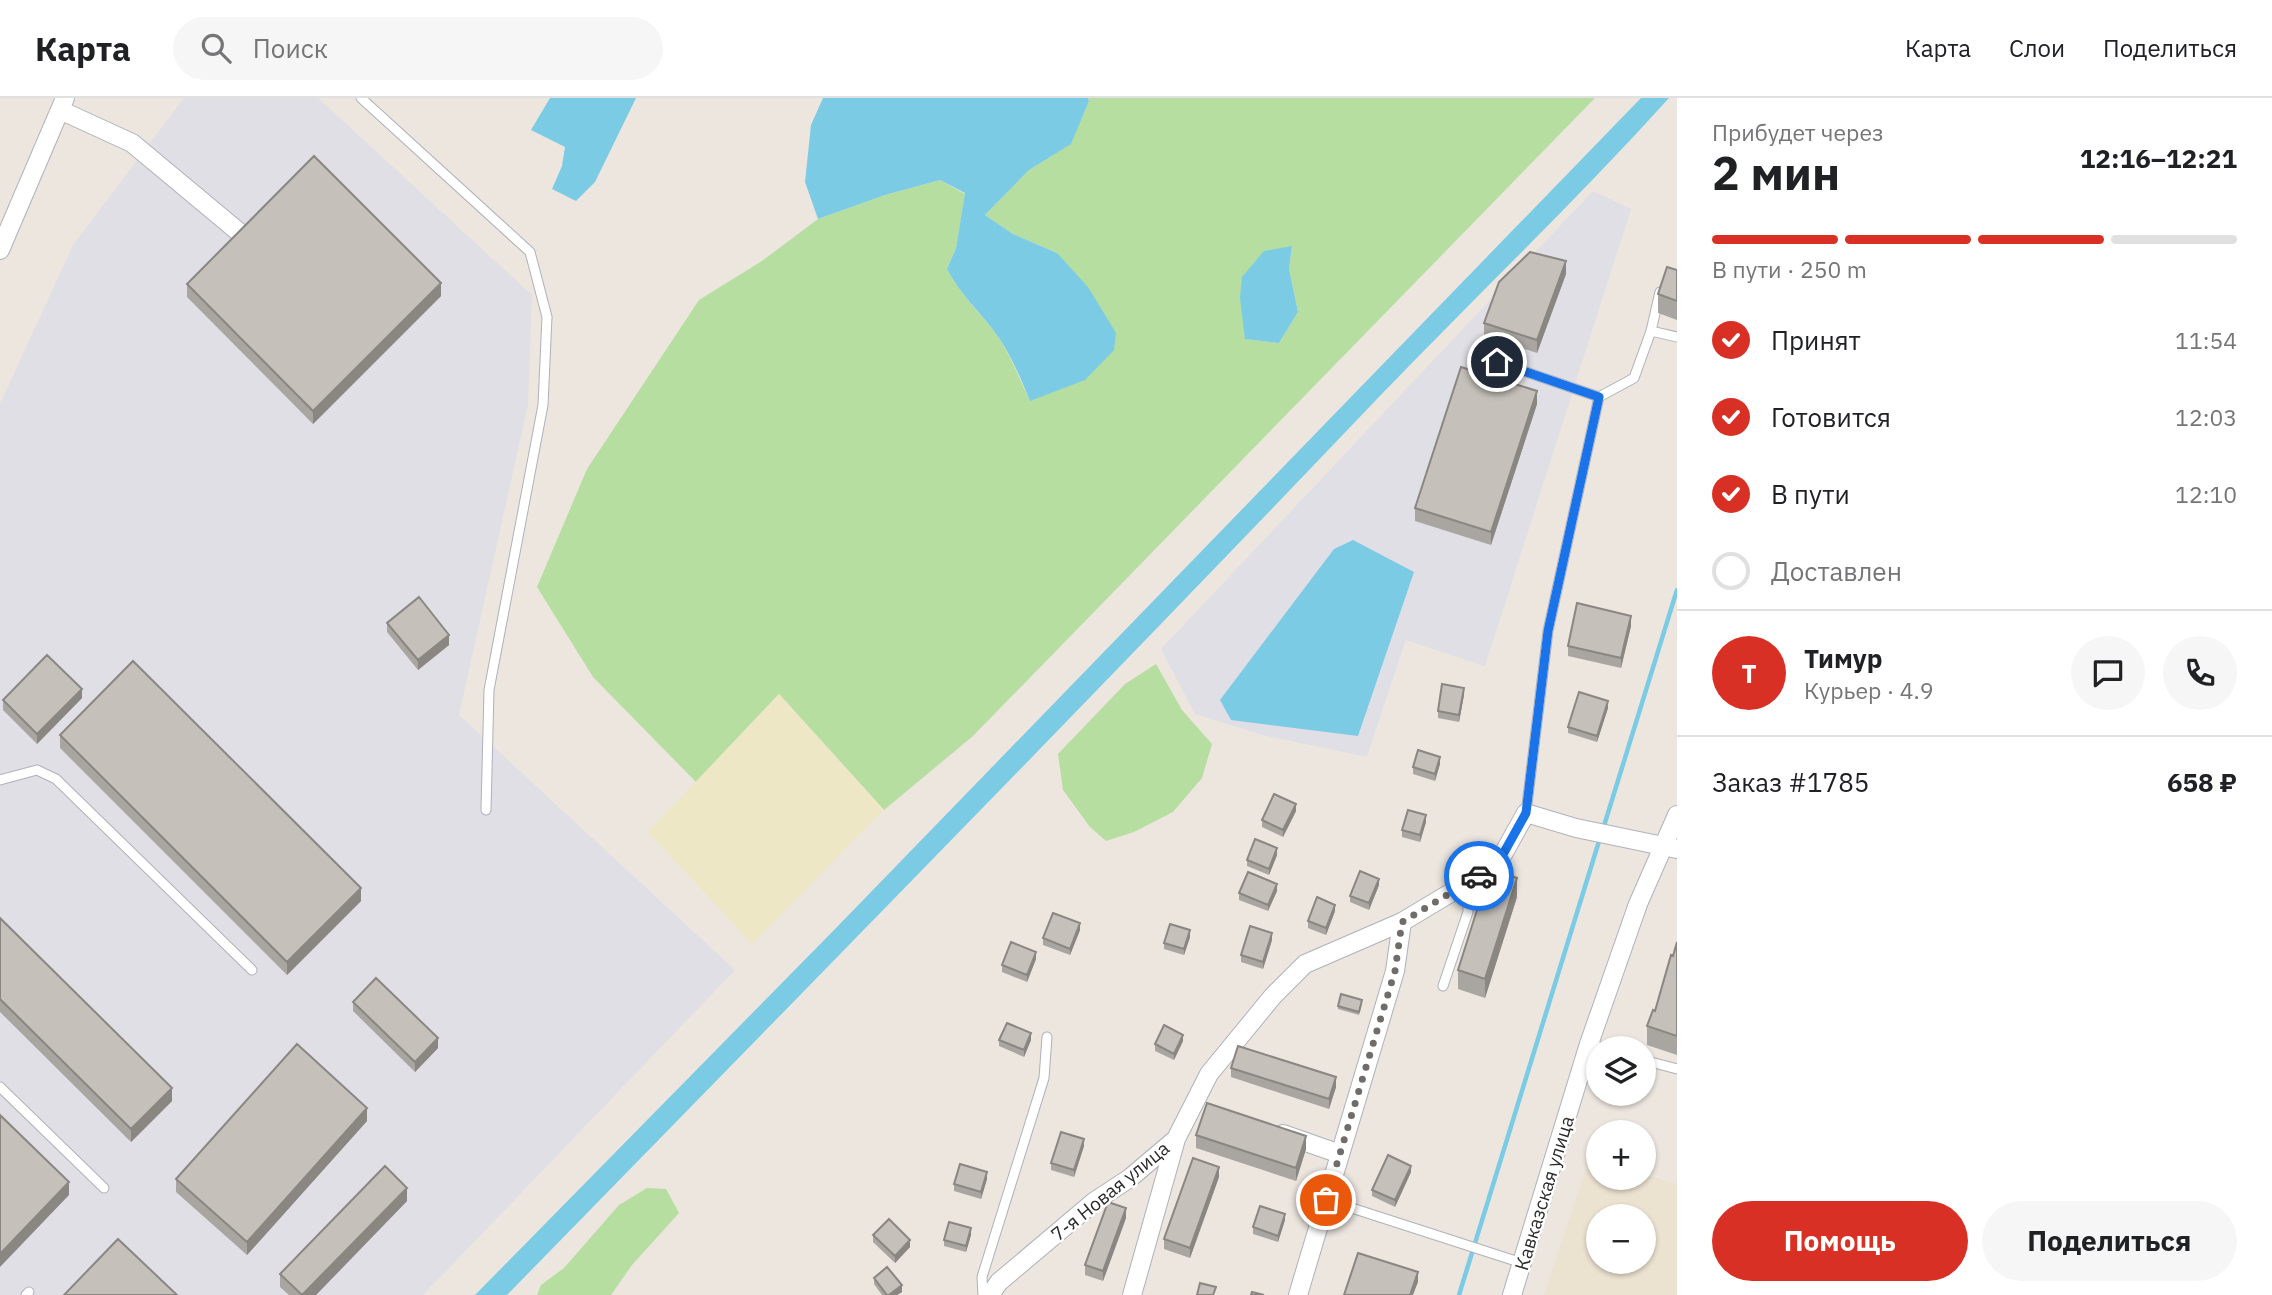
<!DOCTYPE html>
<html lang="ru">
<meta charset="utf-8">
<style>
:root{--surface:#fff;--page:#f6f6f6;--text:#202124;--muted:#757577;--line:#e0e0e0;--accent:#d93025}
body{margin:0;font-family:"IBM Plex Sans",sans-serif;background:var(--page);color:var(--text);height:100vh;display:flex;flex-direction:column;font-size:26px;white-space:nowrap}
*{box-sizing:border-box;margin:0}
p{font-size:23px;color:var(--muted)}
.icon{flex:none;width:38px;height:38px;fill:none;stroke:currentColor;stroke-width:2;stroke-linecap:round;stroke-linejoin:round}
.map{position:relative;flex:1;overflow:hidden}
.panel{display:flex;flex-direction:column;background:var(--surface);width:595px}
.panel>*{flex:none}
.fabs{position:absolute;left:1586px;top:938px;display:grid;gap:14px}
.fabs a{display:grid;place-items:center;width:70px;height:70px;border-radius:50%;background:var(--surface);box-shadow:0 2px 5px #0004;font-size:35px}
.pin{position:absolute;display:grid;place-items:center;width:60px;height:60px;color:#fff;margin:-30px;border:4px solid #fff;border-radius:50%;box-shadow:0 2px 7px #0007}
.courier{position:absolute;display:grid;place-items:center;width:70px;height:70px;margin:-35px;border:5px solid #1a73e8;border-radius:50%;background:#fff;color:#222;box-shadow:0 2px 9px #0007}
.headline em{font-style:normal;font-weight:700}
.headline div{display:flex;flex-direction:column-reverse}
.headline{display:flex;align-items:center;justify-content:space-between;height:119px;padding:0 35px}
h1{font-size:46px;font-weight:700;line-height:52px}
.bar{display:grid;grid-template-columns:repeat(4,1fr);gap:10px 7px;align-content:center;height:84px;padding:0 35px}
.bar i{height:9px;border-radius:5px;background:var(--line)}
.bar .on{background:var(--accent)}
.bar p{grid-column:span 4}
.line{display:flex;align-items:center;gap:18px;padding:0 35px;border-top:2px solid var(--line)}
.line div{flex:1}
.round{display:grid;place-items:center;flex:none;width:74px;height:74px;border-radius:37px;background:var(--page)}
ol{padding:0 35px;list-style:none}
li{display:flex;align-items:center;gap:21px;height:77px}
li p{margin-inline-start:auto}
li .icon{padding:7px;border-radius:50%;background:var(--accent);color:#fff;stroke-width:4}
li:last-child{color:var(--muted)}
li i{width:38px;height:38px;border:4px solid var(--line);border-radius:50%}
.button{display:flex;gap:14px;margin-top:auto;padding:14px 35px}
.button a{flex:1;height:80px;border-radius:42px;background:var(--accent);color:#fff;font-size:28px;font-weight:700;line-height:80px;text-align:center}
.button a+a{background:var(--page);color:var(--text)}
header{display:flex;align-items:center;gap:42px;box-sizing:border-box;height:98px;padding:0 35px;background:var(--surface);border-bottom:2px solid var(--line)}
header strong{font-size:33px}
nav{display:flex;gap:38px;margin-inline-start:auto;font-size:24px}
.search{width:490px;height:63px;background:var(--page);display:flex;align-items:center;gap:18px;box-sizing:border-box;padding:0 24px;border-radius:38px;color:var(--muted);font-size:26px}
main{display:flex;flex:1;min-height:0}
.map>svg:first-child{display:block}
.industrial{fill:#e0dfe5}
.education{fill:#ece2d0;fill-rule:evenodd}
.green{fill:#b6dea0;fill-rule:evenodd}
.sand{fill:#eee7c5}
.water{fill:#7bcbe5}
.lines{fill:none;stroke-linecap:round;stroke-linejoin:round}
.stream{stroke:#7bcbe5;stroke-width:4.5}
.service-casing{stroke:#afb1bb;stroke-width:11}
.minor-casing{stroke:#afb1bb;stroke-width:20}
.service{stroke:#fff;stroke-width:9}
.minor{stroke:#fff;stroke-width:18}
.wall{fill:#a9a5a0}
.shaded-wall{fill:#8a8682}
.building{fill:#c5c0ba;stroke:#8a8682;stroke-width:2}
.done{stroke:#6f6c6a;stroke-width:7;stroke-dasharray:0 12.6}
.route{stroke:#1a73e8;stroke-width:9}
.labels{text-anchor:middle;stroke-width:5;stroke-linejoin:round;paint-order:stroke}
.street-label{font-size:19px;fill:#2b2b2b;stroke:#fff}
</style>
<header>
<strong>Карта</strong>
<div class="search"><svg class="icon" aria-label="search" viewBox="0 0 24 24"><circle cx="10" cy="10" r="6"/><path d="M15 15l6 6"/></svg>Поиск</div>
<nav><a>Карта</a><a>Слои</a><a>Поделиться</a></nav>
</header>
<main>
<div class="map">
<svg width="1677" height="1197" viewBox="0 0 1677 1197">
<rect width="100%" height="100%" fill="#ece6df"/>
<path class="industrial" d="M184 0H318L532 197 528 307 459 617 735 872 423 1197H0V306L73 147Z
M1593 93 1631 111 1485 568 1406 542 1367 659 1263 637 1195 616 1161 551Z"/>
<path class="education" d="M1590 1059 1598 1061V1080H1643V1076L1677 1086V1197H1544ZM1598 1118H1643V1164H1598Z"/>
<path class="green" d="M1088 0H1595L973 638 884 712 779 596 696 684 593 579 537 489 587 371 699 202 762 163 818 121 885 97 940 82 965 96 956 150 947 171C960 196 977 212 994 233 1010 255 1019 280 1030 303L1057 155 1013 136 985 117 1029 72 1070 46 1089 3ZM1292 149 1289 171 1298 214 1279 245 1246 241Z
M1156 566 1182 612 1212 646 1202 680 1173 714 1134 734 1106 743 1090 729 1063 692 1058 656 1125 586Z
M647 1090 666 1091 679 1115 632 1167 611 1197H537L541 1187 564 1170 619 1107Z"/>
<path class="sand" d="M779 596 884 712 752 846 648 734Z"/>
<path class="water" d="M550 0H636L595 84 576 103 552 91 562 68 565 49 531 32Z
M823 0H1088L1089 3 1071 46 1029 72 985 117 1013 136 1057 155 1088 189 1116 235 1114 252 1085 282 1030 303C1020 279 1010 254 994 233 977 211 960 196 947 171L956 150 965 95 940 82 885 97 818 121 805 84 811 27Z
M1641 0H1669C1575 104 1474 200 1377 301 1090 602 798 899 507 1197H475L837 829Z
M1292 148 1289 171 1298 214 1279 245 1245 241 1240 200 1242 179 1264 153Z
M1353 442 1414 474 1358 638 1231 622 1220 602 1334 451Z"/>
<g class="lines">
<path class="stream" d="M1603 731 1677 492
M1459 1197 1600 740"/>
<g class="service-casing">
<path id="service" d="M361 0 530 154 547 219 543 307 489 592 486 712
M1651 233 1660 194
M1497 264 1599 299 1548 533 1526 715
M1599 299 1634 280 1651 233 1677 239
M0 682 37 672 56 681 252 872
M1443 888 1468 814 1467 785
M1589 946 1604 950
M1643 962 1677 971
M0 989 104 1090
M1327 1102 1522 1165
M26 1197 29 1194
M983 1197 982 1179 1044 980 1047 939"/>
</g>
<g class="minor-casing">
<path id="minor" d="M60 12 132 45 246 140
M0 152 65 0
M1283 1036 1340 1056
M990 1197 999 1184 1095 1103 1130 1080 1176 1041 1209 976 1273 898 1305 866 1402 824 1497 767 1526 715 1576 730 1677 751
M1132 1197 1176 1041
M1298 1197 1395 873 1402 824
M1512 1197 1589 946 1638 806 1677 717"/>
</g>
<use href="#service" class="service"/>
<use href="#minor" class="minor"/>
</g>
<path class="wall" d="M1677 172V222L1658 215V196Z
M1566 176 1537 255 1484 238V225Z
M187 186 441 198 313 326 187 199Z
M1537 306 1491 447 1415 423V410Z
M387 525 449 547 418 572 387 534Z
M1631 528 1621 570 1568 558V548Z
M1464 597 1459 624 1438 620V613Z
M82 600 37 646 3 612V602Z
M1608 610 1597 644 1568 635V629Z
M60 637 361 803 287 877 60 650Z
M1440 666 1435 683 1413 676V669Z
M1296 713 1283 739 1262 729V722Z
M1426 724 1420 744 1402 739V732Z
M1277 757 1269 777 1247 768V762Z
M1379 787 1369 812 1350 804V798Z
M1277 793 1268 813 1239 802V795Z
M1517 799 1485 900 1458 891V872Z
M1335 813 1326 837 1308 830V823Z
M0 820 172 1003 131 1044 0 914Z
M1080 832 1070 857 1043 847V840Z
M1190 839 1184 857 1164 851V845Z
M1272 842 1263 871 1241 864V857Z
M1677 844V957L1647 947V928L1655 913Z
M1036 861 1027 884 1002 874V867Z
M353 904 438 950 415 974 353 913Z
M1362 905 1359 917 1338 911V908Z
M999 942H1031L1024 959 999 948Z
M1183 943 1174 962 1155 953V946Z
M1231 970 1336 989 1329 1011 1231 979Z
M367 1023 247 1157 176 1094V1081Z
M1196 1037 1306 1051 1296 1083 1196 1050Z
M1084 1048 1074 1079 1051 1072V1065Z
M1411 1074 1395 1109 1372 1098V1092Z
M1219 1079 1190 1160 1164 1151V1141Z
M987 1081 981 1101 954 1093V1086Z
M407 1103 316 1197H289L280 1189V1176Z
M1126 1120 1103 1183 1085 1177V1167Z
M1285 1122 1278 1144 1253 1136V1129Z
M873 1137 910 1149 895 1165 873 1144Z
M971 1137 966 1154 944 1148V1142Z
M874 1180 902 1194 897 1197H882L874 1186Z"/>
<path class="shaded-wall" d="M1566 163V176L1537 255V242Z
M441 185V198L313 326V313Z
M1537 293V306L1491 447V434Z
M1631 518V528L1621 570V560Z
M449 537V547L418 572V562Z
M1464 590V597L1459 624V617Z
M82 591V600L37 646V636Z
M1608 603V610L1597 644V638Z
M1440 659V666L1435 683V676Z
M1296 706V713L1283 739V732Z
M1426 717V724L1420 744V737Z
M1277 750V757L1269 777V771Z
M1517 780V799L1485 900V881Z
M1379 781V787L1369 812V805Z
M1277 786V793L1268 813V807Z
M361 790V803L287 877V864Z
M1335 807V813L1326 837V830Z
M1080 825V832L1070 857V851Z
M1190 832V839L1184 857V851Z
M1272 835V842L1263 871V864Z
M1036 854V861L1027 884V877Z
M1031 935V942L1024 959V952Z
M1183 937V943L1174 962V956Z
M438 940V950L415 974V964Z
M1336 979V989L1329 1011V1001Z
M172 990V1003L131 1044V1031Z
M367 1010V1023L247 1157V1144Z
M1306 1038V1051L1296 1083V1070Z
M1084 1041V1048L1074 1079V1072Z
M1411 1068V1074L1395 1109V1102Z
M1219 1069V1079L1190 1160V1150Z
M987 1074V1081L981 1101V1094Z
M69 1084V1097L0 1169V1156Z
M407 1090V1103L316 1197H303Z
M1126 1110V1120L1103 1183V1173Z
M1285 1116V1122L1278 1144V1138Z
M971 1130V1137L966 1154V1148Z
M910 1142V1149L895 1165V1158Z
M1418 1174V1184L1413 1197H1410Z
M902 1187V1194L897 1197H889Z"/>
<path class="building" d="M314 58 441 185 313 313 187 186Z
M1530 154 1566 163 1537 242 1484 225 1499 184Z
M1667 169 1677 172V203L1658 196Z
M1461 269 1537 293 1491 434 1415 410Z
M419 499 449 537 418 562 387 525Z
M1577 505 1631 518 1621 560 1568 548Z
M47 557 82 591 37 636 3 602Z
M133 563 361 790 287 864 60 637Z
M1442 586 1464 590 1459 617 1438 613Z
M1579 594 1608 603 1597 638 1568 629Z
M1418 652 1440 659 1435 676 1413 669Z
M1274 696 1296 706 1283 732 1262 722Z
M1408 712 1426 717 1420 737 1402 732Z
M1255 741 1277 750 1269 771 1247 762Z
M1490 771 1517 780 1485 881 1458 872Z
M1360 773 1379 781 1369 805 1350 798Z
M1248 774 1277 786 1268 807 1239 795Z
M1317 799 1335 807 1326 830 1308 823Z
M1053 815 1080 825 1070 851 1043 840Z
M0 820 172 990 131 1031 0 901Z
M1170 826 1190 832 1184 851 1164 845Z
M1250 828 1272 835 1263 864 1241 857Z
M1011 844 1036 854 1027 877 1002 867Z
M1677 844V938L1647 928 1653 912 1655 913 1671 857 1673 858Z
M376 880 438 940 415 964 353 904Z
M1341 896 1362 902 1359 914 1338 908Z
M1007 925 1031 935 1024 952 999 942Z
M1164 927 1183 937 1174 956 1155 946Z
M297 946 367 1010 247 1144 176 1081Z
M1238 948 1336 979 1329 1001 1231 970Z
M1207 1005 1306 1038 1296 1070 1196 1037Z
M0 1017 69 1084 0 1156Z
M1061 1034 1084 1041 1074 1072 1051 1065Z
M1388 1057 1411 1068 1395 1102 1372 1092Z
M1193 1060 1219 1069 1190 1150 1164 1141Z
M960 1066 987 1074 981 1094 954 1086Z
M385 1068 407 1090 302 1197 280 1176Z
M1108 1104 1126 1110 1103 1173 1085 1167Z
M1260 1108 1285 1116 1278 1138 1253 1129Z
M889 1121 910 1142 895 1158 873 1137Z
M949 1124 971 1130 966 1148 944 1142Z
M118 1141 177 1197H64Z
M1358 1155 1418 1174 1410 1197H1344Z
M887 1169 902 1187 889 1197H887L874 1180Z
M1200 1185 1216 1189 1213 1197H1197Z
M1252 1194 1264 1197H1251Z"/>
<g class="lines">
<path class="done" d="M1326 1102 1395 873 1402 824 1479 778"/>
<path class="route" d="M1479 778 1497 767 1526 715 1548 533 1599 299 1497 264"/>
</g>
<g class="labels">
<g class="street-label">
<text transform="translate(1110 1093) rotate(-39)" y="7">7-я Новая улица</text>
<text transform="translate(1544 1095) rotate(-73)" y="7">Кавказская улица</text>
</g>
</g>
</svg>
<div class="fabs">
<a><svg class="icon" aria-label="layers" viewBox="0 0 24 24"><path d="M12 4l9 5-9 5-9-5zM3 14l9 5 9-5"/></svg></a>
<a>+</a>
<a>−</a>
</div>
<div class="pin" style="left:1326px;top:1102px;background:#ea580c"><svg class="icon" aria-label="bag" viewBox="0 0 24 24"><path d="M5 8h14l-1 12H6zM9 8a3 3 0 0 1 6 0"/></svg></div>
<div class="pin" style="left:1497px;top:264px;background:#1f2937"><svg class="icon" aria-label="home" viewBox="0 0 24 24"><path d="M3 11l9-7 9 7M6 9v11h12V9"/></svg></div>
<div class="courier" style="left:1479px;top:778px"><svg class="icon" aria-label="car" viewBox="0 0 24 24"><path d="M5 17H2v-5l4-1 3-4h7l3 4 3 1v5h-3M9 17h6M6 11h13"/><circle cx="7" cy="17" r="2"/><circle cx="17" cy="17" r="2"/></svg></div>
</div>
<section class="panel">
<div class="headline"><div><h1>2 мин</h1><p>Прибудет через</p></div><em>12:16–12:21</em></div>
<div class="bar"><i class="on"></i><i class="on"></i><i class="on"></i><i></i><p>В пути · 250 m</p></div>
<ol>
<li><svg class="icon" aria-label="check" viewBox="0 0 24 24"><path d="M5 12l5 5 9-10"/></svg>Принят<p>11:54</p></li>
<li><svg class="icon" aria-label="check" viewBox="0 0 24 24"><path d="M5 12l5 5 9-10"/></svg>Готовится<p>12:03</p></li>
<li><svg class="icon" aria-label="check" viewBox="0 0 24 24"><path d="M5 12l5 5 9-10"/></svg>В пути<p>12:10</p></li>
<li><i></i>Доставлен</li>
</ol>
<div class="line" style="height:126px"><b class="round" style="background:var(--accent);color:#fff">Т</b><div><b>Тимур</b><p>Курьер · 4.9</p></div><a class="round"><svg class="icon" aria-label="chat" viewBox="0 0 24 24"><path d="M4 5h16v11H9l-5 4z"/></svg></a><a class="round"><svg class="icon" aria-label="phone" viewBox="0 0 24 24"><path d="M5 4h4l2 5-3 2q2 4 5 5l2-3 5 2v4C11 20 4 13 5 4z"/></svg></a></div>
<div class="line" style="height:91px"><div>Заказ #1785</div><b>658 ₽</b></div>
<div class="button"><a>Помощь</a><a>Поделиться</a></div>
</section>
</main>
